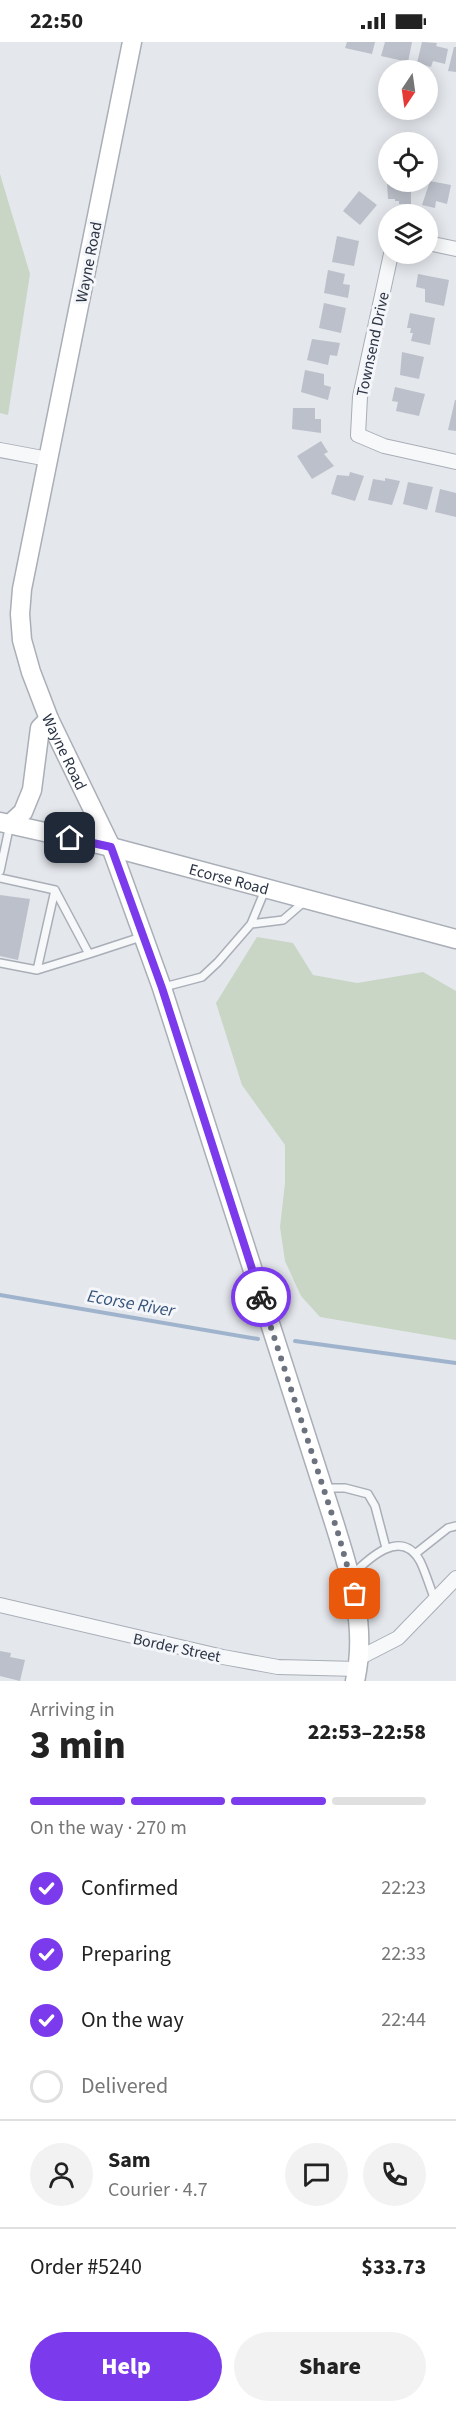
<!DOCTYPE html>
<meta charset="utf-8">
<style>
:root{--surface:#fff;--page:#f2f2f2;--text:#222;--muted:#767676;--line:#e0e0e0;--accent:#7c3aed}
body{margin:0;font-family:"Source Sans 3",sans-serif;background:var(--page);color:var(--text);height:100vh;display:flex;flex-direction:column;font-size:22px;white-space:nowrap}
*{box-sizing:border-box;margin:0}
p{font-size:20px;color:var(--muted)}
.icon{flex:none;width:33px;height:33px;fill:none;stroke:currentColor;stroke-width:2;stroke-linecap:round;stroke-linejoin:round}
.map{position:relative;height:1639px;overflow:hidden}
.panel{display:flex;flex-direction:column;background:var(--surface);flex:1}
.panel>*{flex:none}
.needle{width:39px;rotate:193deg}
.fabs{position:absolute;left:378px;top:18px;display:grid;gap:12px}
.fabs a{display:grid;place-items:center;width:60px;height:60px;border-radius:50%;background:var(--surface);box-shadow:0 3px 15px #0003;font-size:30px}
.pin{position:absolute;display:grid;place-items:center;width:51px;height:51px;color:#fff;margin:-26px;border-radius:12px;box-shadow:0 3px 9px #0006}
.courier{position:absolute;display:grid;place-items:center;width:60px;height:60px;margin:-30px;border:4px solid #7c3aed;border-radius:50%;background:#fff;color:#222;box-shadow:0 2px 8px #0007}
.head em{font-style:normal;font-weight:800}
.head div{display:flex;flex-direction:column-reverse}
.head{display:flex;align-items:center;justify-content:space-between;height:102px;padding:0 30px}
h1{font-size:39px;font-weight:800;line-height:45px}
.bar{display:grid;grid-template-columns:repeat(4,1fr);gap:9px 6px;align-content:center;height:72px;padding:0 30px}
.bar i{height:8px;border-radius:4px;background:var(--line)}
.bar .on{background:var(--accent)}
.bar p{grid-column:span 4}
.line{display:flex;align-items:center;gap:15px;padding:0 30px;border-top:2px solid var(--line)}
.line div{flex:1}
.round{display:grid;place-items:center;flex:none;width:63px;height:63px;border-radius:32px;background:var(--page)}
ol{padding:0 30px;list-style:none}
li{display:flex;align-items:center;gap:18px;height:66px}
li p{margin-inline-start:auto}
li .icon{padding:6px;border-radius:50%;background:var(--accent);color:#fff;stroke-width:4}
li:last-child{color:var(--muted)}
li i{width:33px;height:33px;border:3px solid var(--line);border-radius:50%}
.button{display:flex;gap:12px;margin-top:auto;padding:12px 30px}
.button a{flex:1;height:69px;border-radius:36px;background:var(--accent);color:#fff;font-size:24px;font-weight:800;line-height:69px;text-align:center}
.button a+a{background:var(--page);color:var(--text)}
.status{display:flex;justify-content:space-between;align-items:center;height:42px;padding:0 30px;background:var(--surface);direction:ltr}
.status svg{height:16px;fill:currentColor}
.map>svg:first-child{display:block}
.green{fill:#c9d6c5}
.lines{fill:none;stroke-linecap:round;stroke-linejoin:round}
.stream{stroke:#9fb4cc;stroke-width:4}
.building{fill:#bbc0ca}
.lane-casing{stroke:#a9aeb7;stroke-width:10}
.street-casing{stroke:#a9aeb7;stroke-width:16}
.secondary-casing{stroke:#a9aeb7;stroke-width:21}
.lane{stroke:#f7f8fa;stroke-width:7}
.street{stroke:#f7f8fa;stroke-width:14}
.secondary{stroke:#fff;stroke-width:18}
.done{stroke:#6c737f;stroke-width:6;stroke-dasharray:0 10.8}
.route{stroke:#7c3aed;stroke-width:8}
.labels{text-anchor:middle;stroke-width:6;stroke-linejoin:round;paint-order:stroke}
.street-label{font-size:16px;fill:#2b3445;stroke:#f4f6f9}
.water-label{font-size:18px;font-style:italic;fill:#34527a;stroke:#f4f6f9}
</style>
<div class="status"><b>22:50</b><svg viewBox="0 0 49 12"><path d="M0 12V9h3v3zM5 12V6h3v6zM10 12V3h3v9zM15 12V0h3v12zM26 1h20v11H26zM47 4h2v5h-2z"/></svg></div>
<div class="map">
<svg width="456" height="1639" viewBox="0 0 456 1639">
<rect width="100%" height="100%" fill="#e4e7ec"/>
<path class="green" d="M0 132 30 232 8 373 0 371Z
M257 895 293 901 313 933 357 941 423 930 456 949V1298L320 1275 301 1254 285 1219 280 1185 285 1141V1103L242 1043 216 961Z"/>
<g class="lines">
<path class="stream" d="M0 1253 258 1297
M295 1299 456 1321"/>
</g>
<path class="building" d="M347 0H375L372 12 345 6Z
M385 0H412L408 20 381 14Z
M422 0 437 1 436 4 448 7 445 22 433 19 431 25 417 21Z
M454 5H456V30L448 29Z
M430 139 451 143 447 162 436 159 435 166 422 163Z
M387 140H411V162H399V159H395V157H388Z
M359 149 377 163 360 183 343 169Z
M337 194 359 199 354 224 332 220Z
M328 228 345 232 343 242 350 243 348 256 324 251Z
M418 232 449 238 444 264 425 260V247L416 245Z
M324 261 346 266 341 291 319 286Z
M410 271 435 276 430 303 411 299 413 291H410L411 286H407Z
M312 297 340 301 337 314 330 313 328 323 307 318Z
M402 310 424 315 419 337 400 333Z
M305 328 324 332V343L331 345 328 358 301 350Z
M395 345 425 352 419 374 396 369 398 360 392 359Z
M455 358H456V389L448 388Z
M293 366H315V377H321V391L292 387Z
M321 399 328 410 324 412 334 424 312 437 297 414Z
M350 430 364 434 355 459 331 452 337 433 349 434Z
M385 436 400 439 392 463 368 458 373 437 385 439Z
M408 440 433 445 427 468 403 462Z
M440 447 456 451V475L435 470Z
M0 853 30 857 18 918 0 914Z
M0 1609 11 1611 10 1615 25 1618 20 1639 0 1634Z"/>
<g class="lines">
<g class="lane-casing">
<path id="lane" d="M0 829 10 782
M0 836 55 848 89 912 141 895
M251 882 283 878 305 859
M0 921 37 928 89 912
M37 928 55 848
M164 945 202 935 218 920 251 882 265 848
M323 1446H345L368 1452 375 1464 386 1506
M415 1512 448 1486 456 1484
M351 1534C368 1517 401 1485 420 1519 426 1531 430 1546 435 1558"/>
</g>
<g class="street-casing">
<path id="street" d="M428 201 456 207
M391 212 360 355 358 393 384 404 456 420
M0 408 48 417
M0 1563 223 1615 278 1625 358 1627
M359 1616 398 1596 456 1536"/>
</g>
<g class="secondary-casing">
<g id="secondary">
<path id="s1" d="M132 0 22 547 20 572 22 598 31 630 49 677 111 805 162 946 332 1474C349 1528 368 1582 355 1639"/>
<path id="s2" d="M0 780 111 805 456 897"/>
<path d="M10 782 23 770 32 748 40 686 49 677"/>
</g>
</g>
<use href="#lane" class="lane"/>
<use href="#street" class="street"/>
<use href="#secondary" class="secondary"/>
</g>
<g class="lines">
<path class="done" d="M261 1255 338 1491 355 1552"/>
<path class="route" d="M70 796 111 805 162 946 261 1255"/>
</g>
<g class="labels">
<g class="street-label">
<text transform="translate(88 220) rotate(-79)" y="6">Wayne Road</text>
<text transform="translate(372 302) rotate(-78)" y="6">Townsend Drive</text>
<text dy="6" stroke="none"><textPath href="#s1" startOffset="729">Wayne Road</textPath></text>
<text dy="6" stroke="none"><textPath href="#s2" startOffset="236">Ecorse Road</textPath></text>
<text transform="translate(177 1605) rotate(12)" y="6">Border Street</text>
</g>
<g class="water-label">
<text transform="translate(131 1261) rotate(10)" y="6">Ecorse River</text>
</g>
</g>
</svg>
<div class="fabs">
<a><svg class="needle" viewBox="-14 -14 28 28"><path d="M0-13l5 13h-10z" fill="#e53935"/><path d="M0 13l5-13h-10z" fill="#767676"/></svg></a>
<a><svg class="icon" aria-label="locate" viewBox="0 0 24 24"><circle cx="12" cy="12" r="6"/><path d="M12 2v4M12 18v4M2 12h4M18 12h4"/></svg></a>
<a><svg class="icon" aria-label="layers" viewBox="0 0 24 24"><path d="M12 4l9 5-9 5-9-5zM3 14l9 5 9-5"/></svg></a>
</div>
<div class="pin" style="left:355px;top:1552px;background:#ea580c"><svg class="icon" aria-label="bag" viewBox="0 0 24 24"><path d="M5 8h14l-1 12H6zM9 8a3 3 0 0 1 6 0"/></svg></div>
<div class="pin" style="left:70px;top:796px;background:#1f2937"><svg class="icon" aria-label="home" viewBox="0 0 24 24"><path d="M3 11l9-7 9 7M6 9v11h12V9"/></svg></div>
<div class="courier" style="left:261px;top:1255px"><svg class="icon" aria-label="bike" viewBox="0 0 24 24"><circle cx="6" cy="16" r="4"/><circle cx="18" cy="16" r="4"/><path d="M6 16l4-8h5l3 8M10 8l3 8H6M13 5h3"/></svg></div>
</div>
<section class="panel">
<div class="head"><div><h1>3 min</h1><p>Arriving in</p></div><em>22:53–22:58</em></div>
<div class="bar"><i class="on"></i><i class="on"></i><i class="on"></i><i></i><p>On the way · 270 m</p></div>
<ol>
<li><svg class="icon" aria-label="check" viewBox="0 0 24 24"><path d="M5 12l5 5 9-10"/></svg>Confirmed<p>22:23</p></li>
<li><svg class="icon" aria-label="check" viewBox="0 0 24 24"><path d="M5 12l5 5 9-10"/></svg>Preparing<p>22:33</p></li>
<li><svg class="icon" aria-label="check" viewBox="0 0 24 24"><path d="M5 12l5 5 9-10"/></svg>On the way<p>22:44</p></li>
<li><i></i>Delivered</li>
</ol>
<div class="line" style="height:108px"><a class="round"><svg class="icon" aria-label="person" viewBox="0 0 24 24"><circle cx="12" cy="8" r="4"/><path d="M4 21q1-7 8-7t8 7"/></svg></a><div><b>Sam</b><p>Courier · 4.7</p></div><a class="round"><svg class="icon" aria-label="chat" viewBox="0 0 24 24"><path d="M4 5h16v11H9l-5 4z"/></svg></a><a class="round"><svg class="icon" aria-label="phone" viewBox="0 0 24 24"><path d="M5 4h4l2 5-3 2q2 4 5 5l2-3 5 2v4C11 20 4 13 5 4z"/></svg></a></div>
<div class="line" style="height:78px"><div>Order #5240</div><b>$33.73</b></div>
<div class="button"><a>Help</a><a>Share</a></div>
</section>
